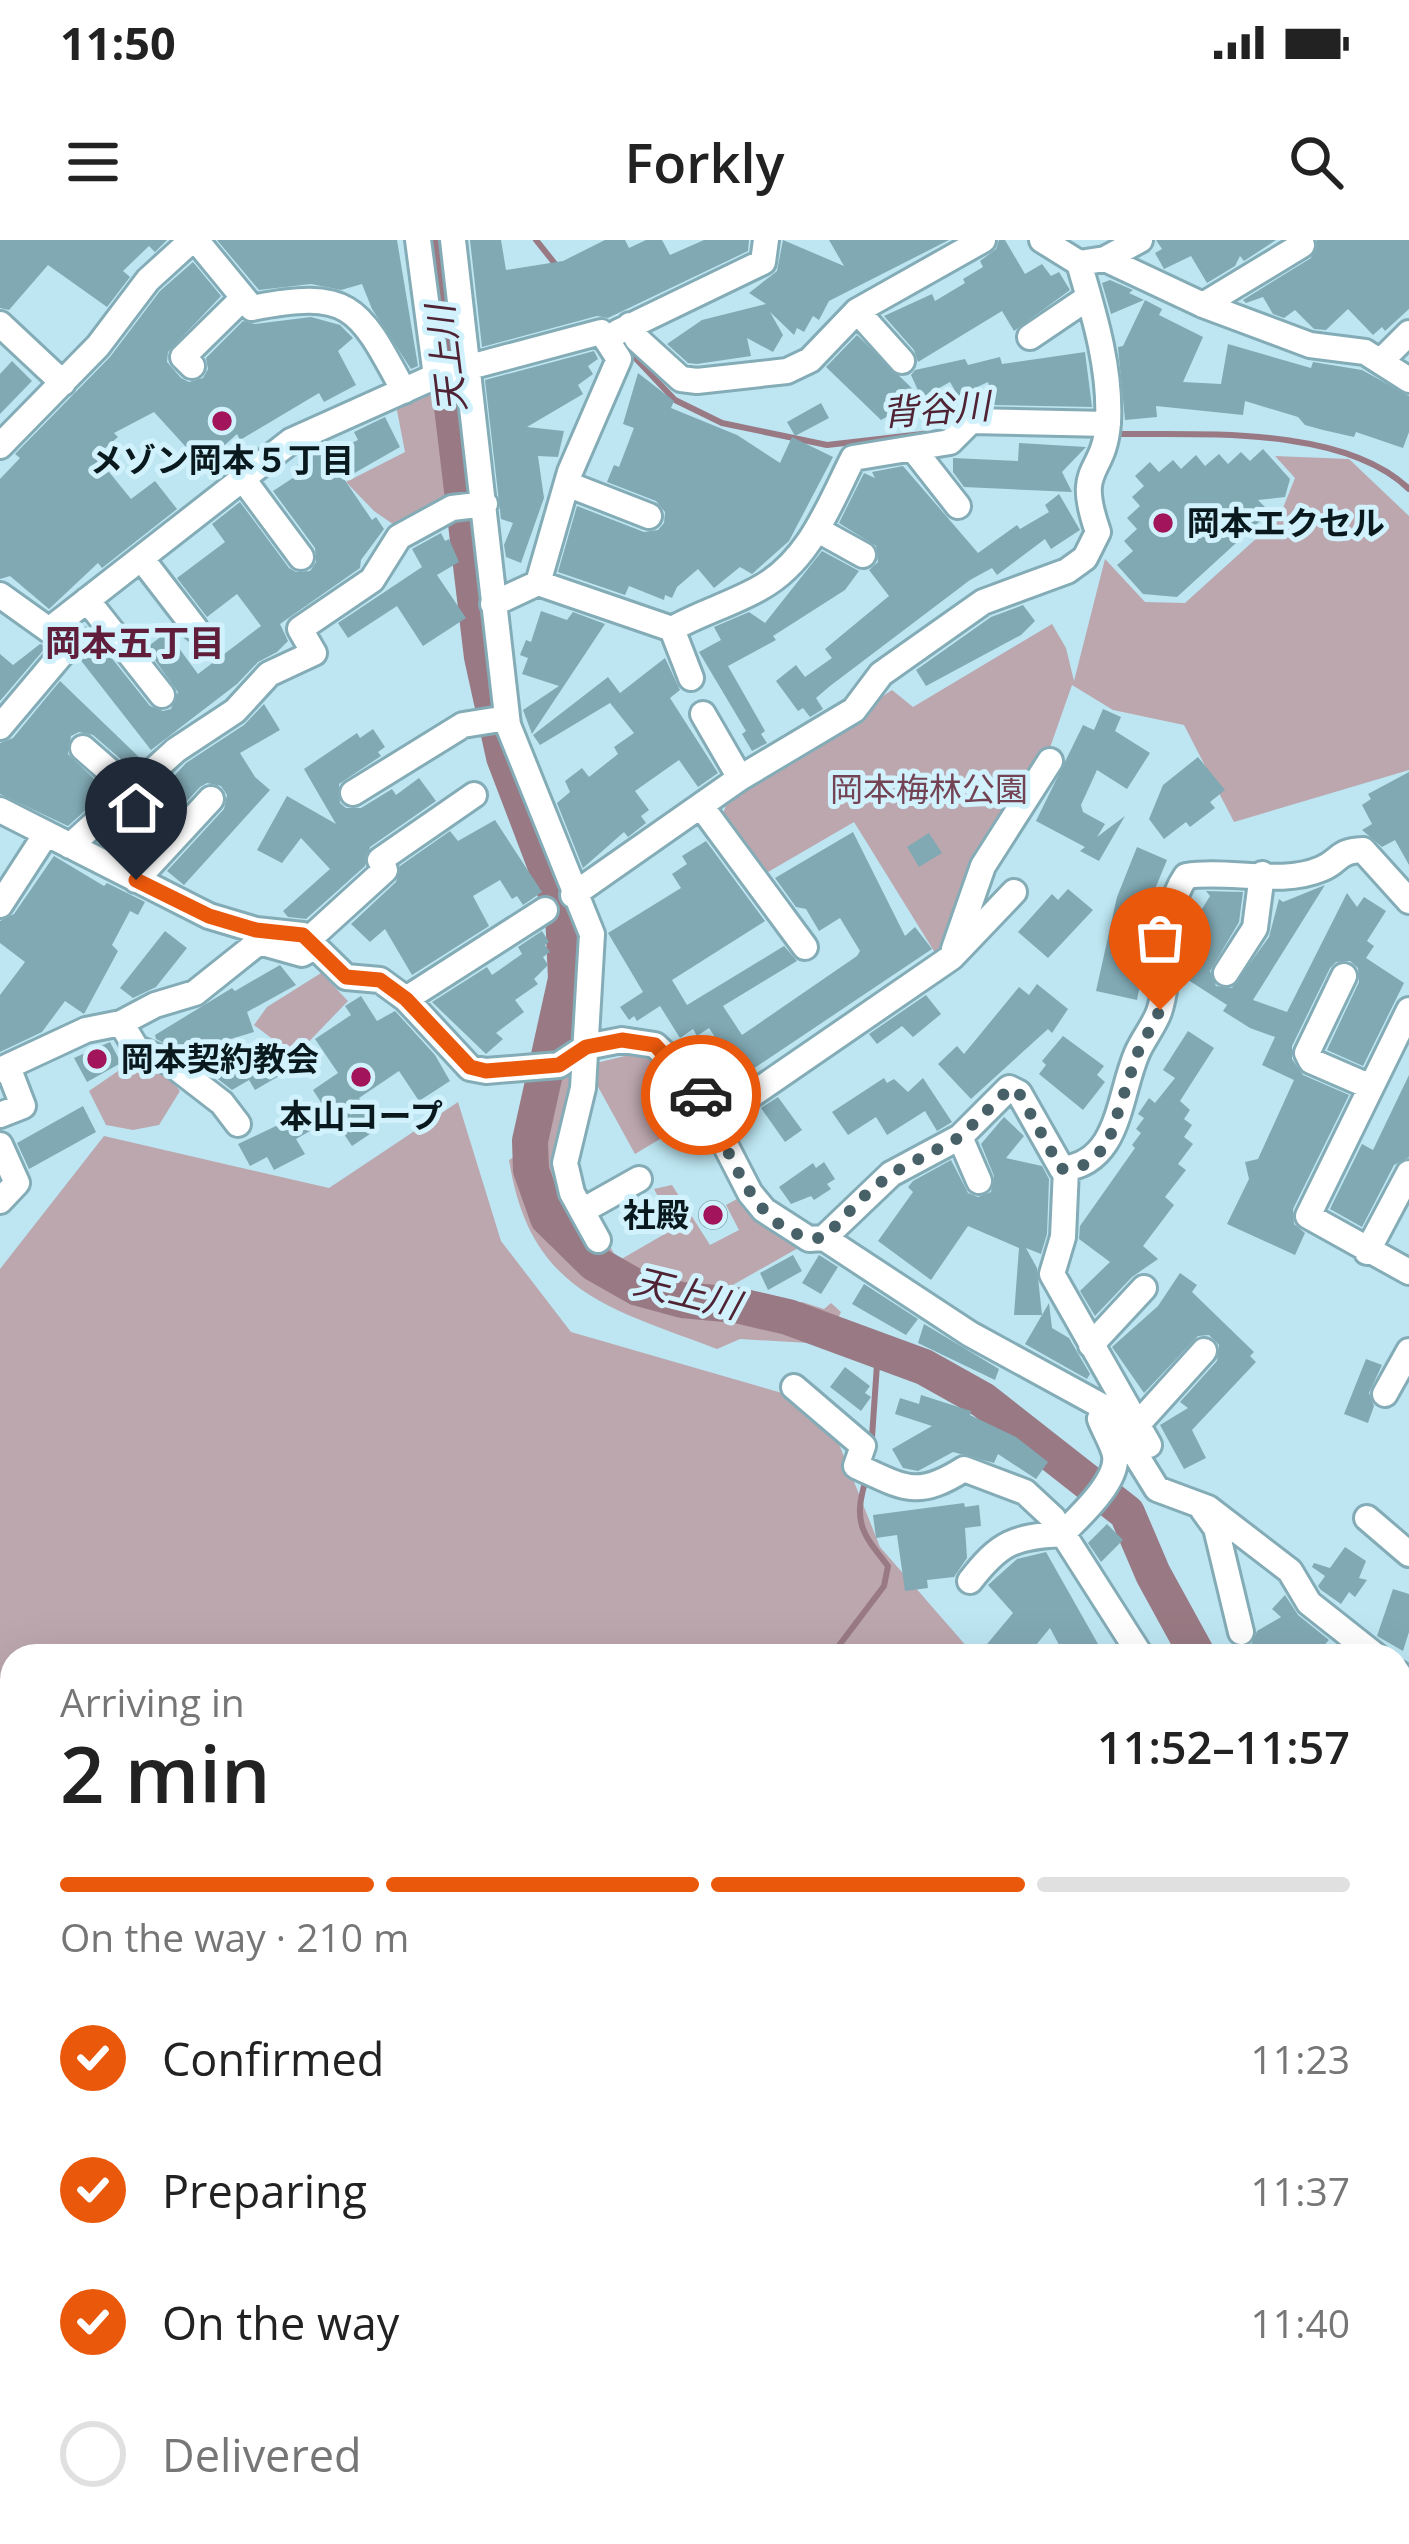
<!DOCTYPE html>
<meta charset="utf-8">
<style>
:root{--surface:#fff;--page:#f6f6f6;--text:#222;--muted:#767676;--line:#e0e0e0;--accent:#ea580c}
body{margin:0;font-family:"Open Sans","Noto Sans JP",sans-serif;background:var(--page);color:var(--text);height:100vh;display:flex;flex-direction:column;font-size:45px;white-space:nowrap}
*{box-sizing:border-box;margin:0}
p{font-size:39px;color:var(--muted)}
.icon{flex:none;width:66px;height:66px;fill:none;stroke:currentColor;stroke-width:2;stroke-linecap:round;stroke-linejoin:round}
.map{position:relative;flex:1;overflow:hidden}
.sheet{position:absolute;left:0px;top:1404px;width:1410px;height:900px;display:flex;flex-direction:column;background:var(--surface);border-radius:36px 36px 0 0;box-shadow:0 12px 48px #0002}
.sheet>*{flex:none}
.pin{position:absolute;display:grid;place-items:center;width:102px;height:102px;color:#fff;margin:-123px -51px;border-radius:50% 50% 50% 0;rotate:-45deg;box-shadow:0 0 12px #0007}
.pin .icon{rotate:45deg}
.courier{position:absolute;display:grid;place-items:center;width:120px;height:120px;margin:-60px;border:9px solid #ea580c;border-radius:50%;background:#fff;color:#222;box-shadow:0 3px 15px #0007}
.overview em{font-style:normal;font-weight:600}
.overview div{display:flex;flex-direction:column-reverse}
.overview{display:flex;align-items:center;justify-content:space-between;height:204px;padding:0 60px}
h1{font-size:78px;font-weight:600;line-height:90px}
.bar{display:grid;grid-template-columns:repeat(4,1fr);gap:18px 12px;align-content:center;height:144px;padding:0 60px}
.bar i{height:15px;border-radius:9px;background:var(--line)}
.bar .on{background:var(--accent)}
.bar p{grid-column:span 4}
ol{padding:0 60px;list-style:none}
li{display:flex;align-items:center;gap:36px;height:132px}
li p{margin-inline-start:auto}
li .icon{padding:12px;border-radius:50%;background:var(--accent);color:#fff;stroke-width:4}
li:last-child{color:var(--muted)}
li i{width:66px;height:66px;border:6px solid var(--line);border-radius:50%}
.status{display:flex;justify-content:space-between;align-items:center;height:84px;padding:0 60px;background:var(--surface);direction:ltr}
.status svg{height:33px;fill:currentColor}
header{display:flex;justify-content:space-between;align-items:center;height:156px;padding:0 60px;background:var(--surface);font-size:54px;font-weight:600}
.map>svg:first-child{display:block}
.green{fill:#bca7ae}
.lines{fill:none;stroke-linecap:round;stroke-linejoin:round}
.stream{stroke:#997a84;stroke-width:6}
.river{stroke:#997a84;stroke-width:36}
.building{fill:#81a9b4}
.minor-casing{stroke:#84acb7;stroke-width:30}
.minor{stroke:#fff;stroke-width:24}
.done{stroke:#486168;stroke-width:12;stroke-dasharray:0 21.6}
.route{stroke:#ea580c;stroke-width:15}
.poi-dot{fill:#a2155c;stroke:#d1f2fc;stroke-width:4.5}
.labels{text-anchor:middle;stroke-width:10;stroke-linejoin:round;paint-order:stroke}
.poi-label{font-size:33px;font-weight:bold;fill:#09191d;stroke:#d1f2fc}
.park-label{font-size:33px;fill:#734354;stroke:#d1f2fc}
.water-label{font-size:36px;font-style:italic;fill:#4f2334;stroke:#d1f2fc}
.neighbourhood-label{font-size:36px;font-weight:bold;fill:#601e3a;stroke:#d1f2fc}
</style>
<div class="status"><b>11:50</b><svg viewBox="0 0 49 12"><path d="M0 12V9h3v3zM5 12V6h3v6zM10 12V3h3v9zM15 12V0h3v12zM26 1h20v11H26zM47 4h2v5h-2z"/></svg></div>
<header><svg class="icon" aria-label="menu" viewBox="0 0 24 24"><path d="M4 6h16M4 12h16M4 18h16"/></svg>Forkly<svg class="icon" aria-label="search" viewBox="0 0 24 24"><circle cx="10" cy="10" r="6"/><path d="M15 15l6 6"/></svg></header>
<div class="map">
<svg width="1409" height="2304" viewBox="0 0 1409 2304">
<rect width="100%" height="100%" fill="#bde6f2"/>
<path class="green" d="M437 142 450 260 397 287 374 271 346 242 405 212 395 160Z
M1275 216 1349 219 1409 276V530L1234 582 1184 485 1113 470 1072 445 1046 519 950 705 937 716 854 582 761 636 722 577 727 562 892 450 913 467 1052 384 1066 408 1074 441 1105 319 1145 362 1185 363 1279 278 1295 238Z
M321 733 348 761 295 816 254 785 267 767Z
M629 815 653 820 684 847 645 870 660 899 635 914 591 834 596 823Z
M137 818 165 831 180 851 159 885 133 890 106 885 89 851Z
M568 829 579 845 573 939 618 1021 675 988 654 949 672 945 710 1005 739 990 726 965 739 958 750 976 798 1008 731 1046 782 1068 802 1062 824 1069 831 1063 841 1072 826 1104 740 1099 717 1109C607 1067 530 1052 509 920L514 917 535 973 555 1006 571 1011C570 986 560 970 551 947 539 913 544 877 549 842Z
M458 862 501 1001 571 1092 789 1155 833 1189 880 1307 975 1416H12V2292H1398V1508L1409 1506V2304H0V1029L104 896 329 948Z"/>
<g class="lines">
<path class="stream" d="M536 0 556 25
M622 104 675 160 722 183 827 205 931 193
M1112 194C1199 195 1343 185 1409 249
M870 1226 878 1110
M831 1416 884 1346 888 1326C861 1292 853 1282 866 1239"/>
<path class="river" d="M432 0 482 417 504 517 563 672 566 739 530 901 531 930 548 978 594 1023 638 1048 682 1060 736 1065 788 1077 924 1127 983 1160 1127 1273 1153 1334 1198 1416
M1398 1648 1409 1663"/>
</g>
<path class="building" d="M0 0H167L155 12 149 6 123 31 130 37 107 67 48 25 9 70 0 68Z
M217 0H397L418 126 411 129 372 69 362 44 341 50 311 44 259 50Z
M470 0H501L506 30 563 21 605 0H625L629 8 646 0H662L670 15 704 0H749L748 11 608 78 597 76 482 107Z
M783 0 844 26 829 0H949L829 61 819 80 813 76 804 92 797 88 794 95 770 72 783 95 773 112 747 98 751 116 697 124 688 123 667 104 702 80 766 64 749 53 777 31Z
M999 0H1005L1025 34 1042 24 1051 36 1059 32 1070 50 1014 91 1002 71 918 122 914 110 884 76 932 54 935 61 965 43 963 39 983 27 980 21 996 9Z
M1156 0H1276L1244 21 1240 16 1235 26 1207 43 1191 16 1164 29 1155 13 1162 9Z
M1317 0H1409V69L1385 91 1382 87 1373 95 1348 69 1326 90 1314 89 1295 70 1284 78 1273 74 1263 57 1246 63 1243 60 1311 18Z
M193 22 221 56 168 112 167 122 181 138 189 142 203 138 208 129 206 118 243 81 255 84 311 77 340 85 353 98 338 111 356 145 324 162 319 153 240 200 237 194 207 221 201 214 196 218 154 172 114 193 118 197 96 216 131 259 155 241 177 269 102 328 98 323 49 369 10 336 0 339V239L20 218 15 214 110 117 160 51Z
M1110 40 1133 50 1129 53 1144 60 1111 74 1102 43Z
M1145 60 1162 69 1159 75 1203 97 1183 142 1221 144 1228 104 1311 128 1313 122 1362 130 1409 156V192L1403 208 1356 192 1354 197 1323 190 1305 185 1298 177 1245 161 1243 175 1156 166 1157 177 1125 180 1118 107 1123 106Z
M857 95 921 157 911 135 915 130 965 119 968 125 1000 117 1002 124 1085 112 1092 167 993 165 988 142 958 156 950 142 881 180 826 127Z
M594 111 598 119 588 126 593 134 578 145 583 154 527 187 564 191 558 217 538 216 544 258 521 323 506 317 504 305 513 283 501 279 485 140Z
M12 121 32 141 0 174V134Z
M638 133 674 161 671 168 737 195 780 223 792 197 833 217 789 301 752 334 740 327 714 348 698 329 677 347 672 358 665 355 664 360 629 346 625 355 558 332 577 266 644 292 658 290 664 283 665 272 656 261 607 242 614 225 619 227 634 188 623 184Z
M821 163 829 178 795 196 787 182Z
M385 177 400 207 344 239 372 280 376 277 384 289 361 320 360 328 280 384 288 401 277 412 258 422 237 444 151 510 79 418 81 406 73 396 86 386 150 466 163 471 171 469 178 452 146 408 167 392 198 434 261 386 237 354 207 377 177 338 225 302 212 284 240 262 289 328 296 332 310 331 316 322 315 308 273 251 302 232 297 225 320 209 325 216 358 200 354 192Z
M1019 203 1086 207 1062 232 1072 252 964 247 953 232V218L1018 221Z
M1263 209 1290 239 1285 257 1258 260 1270 272 1177 357 1143 354 1117 325 1133 311 1124 301 1137 289 1127 278 1140 266 1132 257 1144 246 1135 236 1150 222 1159 232 1173 220 1181 229 1196 215 1205 226 1219 214 1228 224 1241 212 1250 221Z
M903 226 978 313 1017 285 1020 289 1049 272 1045 265 1059 254 1080 290 1051 309 1045 299 997 335 992 328 970 340 830 446 816 458 823 469 810 477 803 468 798 471 776 441 796 425 805 437 832 418 825 409 889 356 869 330 878 322 876 306 839 283 864 233 875 238 872 232Z
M441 293 445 301 449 299 459 322 437 335 466 378 423 406 397 366 348 398 338 383 422 327 412 309Z
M822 311 859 331 845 350 773 396 776 400 728 426 765 491 761 494 767 503 752 511 742 494 746 491 699 412 721 400 714 387 749 372 765 383Z
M1023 365 1035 381 1021 395 926 446 916 430 991 377Z
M541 371 567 380 573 372 605 384 532 494 523 470 559 446 522 434 528 418 520 415 526 400 531 402Z
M40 404 47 406 0 461V414L13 425Z
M665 418 680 450 670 458 718 533 698 547 679 520 635 551 649 570 641 576 646 583 628 597 624 592 583 628 557 563 570 552 565 541 582 528 589 537 618 514 614 507 634 493 610 463 540 505 533 495 608 437 620 453Z
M60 441 141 519 131 528 93 495 79 492 71 496 68 514 107 551 68 586 0 554V503L13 498Z
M264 464 280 490 240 513 255 537 270 550 184 645 167 631 224 569 227 555 221 546 207 543 200 547 133 619 104 598 143 563 147 566 186 523 244 485Z
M1103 469 1121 477 1115 491 1150 513 1127 549 1097 530 1081 565 1083 572 1105 584 1097 597 1125 576 1099 621 1080 611 1085 607 1036 581 1083 485 1094 490Z
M373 489 385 507 378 512 381 516 339 544 340 563 346 568H361L392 549 396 555 419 538 436 561 370 607 365 626 306 679 288 677 283 671 330 629 301 598 282 623 257 610 287 556 336 584 304 529 357 493 360 498Z
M1198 517 1225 550 1210 562 1215 568 1190 587 1186 582 1164 599 1149 579 1163 545Z
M1409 532V625L1395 600 1382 607 1362 590 1372 584 1362 565 1371 559 1368 554Z
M495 580 542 652 523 665 517 656 512 659 500 640 473 656 489 686 412 735 385 689 370 702 351 684 396 642 400 626 450 591 458 601Z
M853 592 905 696 915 687 932 709 741 837 709 788 697 796 693 789 680 798 660 766 637 781 634 776 629 780 620 767 643 752 608 693 681 648 672 634 687 624 682 616 706 601 765 681 672 740 687 765 784 706 797 721 723 766 742 795 857 716 860 711 840 678 819 691 806 669 796 667 775 638Z
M929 593 942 613 919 627 907 607Z
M1137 607 1167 620 1148 666 1155 669 1137 760 1096 751 1117 657Z
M54 616 104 646 107 643 145 662 138 675 130 671 112 705 118 711 84 774 65 761 42 792 0 812V755L25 722 0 703V681L14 674Z
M1325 645 1253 760 1287 772 1347 653 1357 667 1364 657 1386 671 1367 701 1374 706 1366 718 1404 743 1363 826 1327 810 1359 742 1358 728 1350 721 1336 722 1330 728 1292 806V819L1303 835 1349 855 1293 969 1294 984 1305 993 1295 1015 1227 984 1249 939 1245 922 1258 919 1294 840 1262 825 1275 797 1250 788 1223 771 1227 765 1182 736 1183 722 1192 708 1184 703 1185 696 1210 656 1206 651 1243 652 1239 682 1210 731 1216 746 1232 748 1269 697 1279 659 1283 662Z
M1068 649 1093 670 1048 718 1018 692 1052 654 1058 660Z
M165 691 187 708 156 747 133 758 120 748Z
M542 691 549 702 545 705 550 712 543 717 548 725 534 739 538 744 515 760 524 772 496 793 503 799 486 814 432 762 487 727 492 735 522 714 518 707Z
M280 725 296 745 247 772 254 792 184 813 156 799 155 795 232 748 235 751Z
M1037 744 1068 769 1052 793 1048 789 971 859 938 824 957 806 964 814 1019 747 1029 755Z
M926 755 941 774 913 797 902 786 877 804 869 794Z
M361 756 377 781 395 771 435 815 450 841 419 861 399 831 359 858 379 888 352 906 333 878 296 899 305 914 274 930 267 917 250 926 238 904 322 864 313 850 338 833 315 799 351 775 345 766Z
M1188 791 1214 808 1180 861 1190 870 1184 879 1192 885 1184 897 1193 904 1178 924 1186 930 1165 957 1174 965 1143 1006 1158 1019 1132 1037 1095 1076 1080 1051 1110 1022 1079 999 1080 986 1135 908 1132 905 1141 893 1136 889 1144 878 1138 874 1149 858 1155 863 1175 838 1163 830Z
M1063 796 1104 826 1097 835 1105 842 1083 870 1039 834 1046 825 1042 821Z
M110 802 121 823 87 842 74 818Z
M261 803 279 836 255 850 249 840 232 850 209 832Z
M1409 835V917L1394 925 1362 987 1330 969 1362 904 1373 910Z
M884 838 887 843 894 839 908 852 923 838 952 882 937 891 925 871 887 895 876 877 848 895 832 872Z
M778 857 802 890 785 902 761 868Z
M685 863 706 903 692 910 671 871Z
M83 866 96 892 29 929 17 903Z
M1004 877 1024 896 1006 918 1042 926 1049 939 1047 994 1041 1014 1026 1008 1037 1028 1042 1075H1014L1019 1008 968 986 931 1040 878 1001 913 952 908 947 913 941 951 920 968 953 978 957 991 952 994 936 981 904Z
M824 922 835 939 827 944 831 949 814 960 811 956 791 964 779 947 813 923 816 928Z
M698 975a15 15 0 1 1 30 0a15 15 0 1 1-30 0Z
M793 1015 802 1031 768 1050 760 1033Z
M819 1015 838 1027 821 1054 802 1043Z
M1180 1033 1197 1045 1192 1052 1254 1112 1250 1116 1256 1122 1192 1190 1206 1218 1184 1229 1160 1185 1188 1168 1180 1162 1217 1121 1219 1105 1209 1095 1198 1096 1144 1153 1112 1107 1158 1066Z
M864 1044 918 1079 906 1095 852 1064Z
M1049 1063 1052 1088 1069 1098 1090 1134 1087 1139 1025 1104Z
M924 1084 999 1129 995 1140 918 1103Z
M1366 1119 1382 1125 1369 1153 1374 1166 1368 1183 1344 1174Z
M845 1127 870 1146 865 1153 871 1157 861 1171 830 1147Z
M921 1155 971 1171 970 1175 1016 1197 1048 1222 1036 1239 998 1214 994 1223 953 1212 918 1231 903 1228 892 1209 932 1186 895 1174 900 1158 919 1164Z
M964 1263 965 1267 979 1265 981 1286 965 1288 967 1318 954 1337 927 1340 928 1348 905 1351 897 1295 876 1298 873 1275Z
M1107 1284 1123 1300 1101 1322 1088 1303Z
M1345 1307 1366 1321 1359 1338 1367 1340 1355 1357 1349 1352 1341 1364 1321 1350 1318 1346 1325 1336 1312 1327 1314 1323 1330 1328Z
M1046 1312 1098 1404 1076 1416H1065L1050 1388 1027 1416H977L1013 1373 988 1345 1017 1319Z
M1393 1349 1409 1354V1392L1403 1411 1377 1396Z
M1285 1355 1298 1375 1329 1400 1314 1416H1257L1251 1405 1257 1391 1281 1377 1272 1369Z"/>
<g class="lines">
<g class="minor-casing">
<path id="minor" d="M196 0 252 68C352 48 359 68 404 151
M418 0 436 136
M453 0 508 485 592 694 583 848 565 923 572 953 598 1000
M1042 0 1079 23 1105 19 1203 65 1310 105 1365 112 1409 140
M1105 19 1140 0
M1203 65 1302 5
M857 71 902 121
M0 84 63 143
M630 85 637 99 681 139 697 141 787 131 810 120 857 71 983 0
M618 92 763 22 766 0
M1030 97 1089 57
M1382 120 1409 93
M192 126 183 117 243 58
M0 206 98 106 148 40 192 0
M914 210 958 266
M243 239 301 317
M567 244 649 276
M818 290 863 315
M141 318 195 388
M538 343 672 389
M0 355 49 390 291 201 436 136 601 92 606 99
M87 360 162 455
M493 364 538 343 570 232 619 119 606 99
M672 389C700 373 732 364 760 348 809 321 829 266 853 218L950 202 971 181 1108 184
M672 389 691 438
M703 474 740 538
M0 487 65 410
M83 508 130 549
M353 553 463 485 507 478
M701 566 805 707
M0 570 209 676 256 690 303 695 346 737 380 740 406 759 470 828 486 831 559 825 586 807 622 800 655 805 692 840 750 953 764 970 809 999 824 998
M70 606 176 510 235 471 269 434 314 413 300 389 372 340 399 297 452 268 485 264
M136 640 211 559
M573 655 740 538 854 470 881 434 983 362 1067 331 1085 318 1098 292C1074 223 1104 238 1108 183 1111 129 1094 74 1079 23
M0 665 46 594
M308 700 385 630 380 620 474 555
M954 709 983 626 1050 521
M1226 733 1255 688 1262 634
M1344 736 1307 813 1311 821 1371 847
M406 759 545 670
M1409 770 1308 976 1409 1032
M121 783 136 808 169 822 222 863 238 884
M0 830 86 790 121 783 155 765 195 753 259 702 302 714 315 707
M0 875 23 866 8 827
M715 880 952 717 1014 652
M960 897 979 941
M0 905 17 943 0 961
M1066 929 1063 997 1052 1034 1149 1205
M582 971 639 939
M824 998 891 934 960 897 1009 848 1019 853 1062 929C1120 923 1118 857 1137 813 1143 799 1154 786 1159 772 1174 727 1158 677 1186 636 1228 629 1281 646 1321 629 1341 621 1336 611 1363 610L1409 661
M824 998 970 1094 1109 1170 1100 1179C1104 1190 1113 1204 1115 1215 1119 1241 1079 1277 1062 1294 1014 1297 1000 1302 970 1341
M1367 1012 1409 933
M1091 1105 1144 1048
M794 1147 863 1206 856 1226C904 1248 917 1259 964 1229L1025 1252 1053 1278 1141 1416
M1385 1154 1409 1111
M1110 1173 1157 1249 1208 1268 1290 1331 1309 1363 1376 1416
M1137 1185 1204 1111
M1203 1270 1216 1288 1241 1392
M1367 1278 1409 1314
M1398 1433 1409 1452
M0 1726 12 1717
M0 1849 12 1815
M0 1960 12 1954"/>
</g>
<use href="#minor" class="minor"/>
</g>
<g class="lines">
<path class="done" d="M701 855C728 903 754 1002 824 998L863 957 891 934 960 897 1010 848 1019 853 1061 929 1081 927 1107 906 1137 814 1160 770"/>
<path class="route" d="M136 640 209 676 256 690 303 695 346 737 380 740 406 759 470 827 486 831 559 825 586 807 622 800 655 805 701 855"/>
</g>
<g class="poi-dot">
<circle cx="222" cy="181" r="12"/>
<circle cx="1163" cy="283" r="12"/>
<circle cx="97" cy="819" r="12"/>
<circle cx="361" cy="837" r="12"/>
<circle cx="713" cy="975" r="12"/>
</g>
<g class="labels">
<g class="poi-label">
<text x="222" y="232">メゾン岡本５丁目</text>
<text x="1187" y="295" text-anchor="start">岡本エクセル</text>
<text x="121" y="831" text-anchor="start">岡本契約教会</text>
<text x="361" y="888">本山コープ</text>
<text x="689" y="987" text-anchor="end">社殿</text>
</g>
<g class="park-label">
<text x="929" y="561">岡本梅林公園</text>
</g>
<g class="water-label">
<text transform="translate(446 119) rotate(-97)" y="13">天上川</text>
<text transform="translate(936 169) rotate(-4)" y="13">背谷川</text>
<text transform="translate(687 1053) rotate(14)" y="13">天上川</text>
</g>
<g class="neighbourhood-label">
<text x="135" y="416">岡本五丁目</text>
</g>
</g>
</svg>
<div class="pin" style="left:1160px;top:770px;background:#ea580c"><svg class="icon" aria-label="bag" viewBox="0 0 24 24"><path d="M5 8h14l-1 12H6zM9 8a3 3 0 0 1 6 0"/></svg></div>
<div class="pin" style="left:136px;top:640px;background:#1f2937"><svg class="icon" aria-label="home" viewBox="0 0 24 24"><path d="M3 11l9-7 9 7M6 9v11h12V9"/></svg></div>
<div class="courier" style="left:701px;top:855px"><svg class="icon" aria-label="car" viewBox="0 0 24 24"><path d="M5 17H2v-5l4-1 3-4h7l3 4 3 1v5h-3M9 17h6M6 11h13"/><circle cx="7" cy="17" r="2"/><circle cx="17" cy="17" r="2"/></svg></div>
<section class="sheet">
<div class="overview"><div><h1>2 min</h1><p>Arriving in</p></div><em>11:52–11:57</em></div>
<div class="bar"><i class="on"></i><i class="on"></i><i class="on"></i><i></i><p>On the way · 210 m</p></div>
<ol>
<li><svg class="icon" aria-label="check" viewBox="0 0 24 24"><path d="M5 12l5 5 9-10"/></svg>Confirmed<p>11:23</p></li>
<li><svg class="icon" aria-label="check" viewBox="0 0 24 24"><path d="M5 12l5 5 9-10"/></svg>Preparing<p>11:37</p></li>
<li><svg class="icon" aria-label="check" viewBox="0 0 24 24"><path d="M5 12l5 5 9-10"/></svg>On the way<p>11:40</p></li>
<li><i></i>Delivered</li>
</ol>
</section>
</div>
